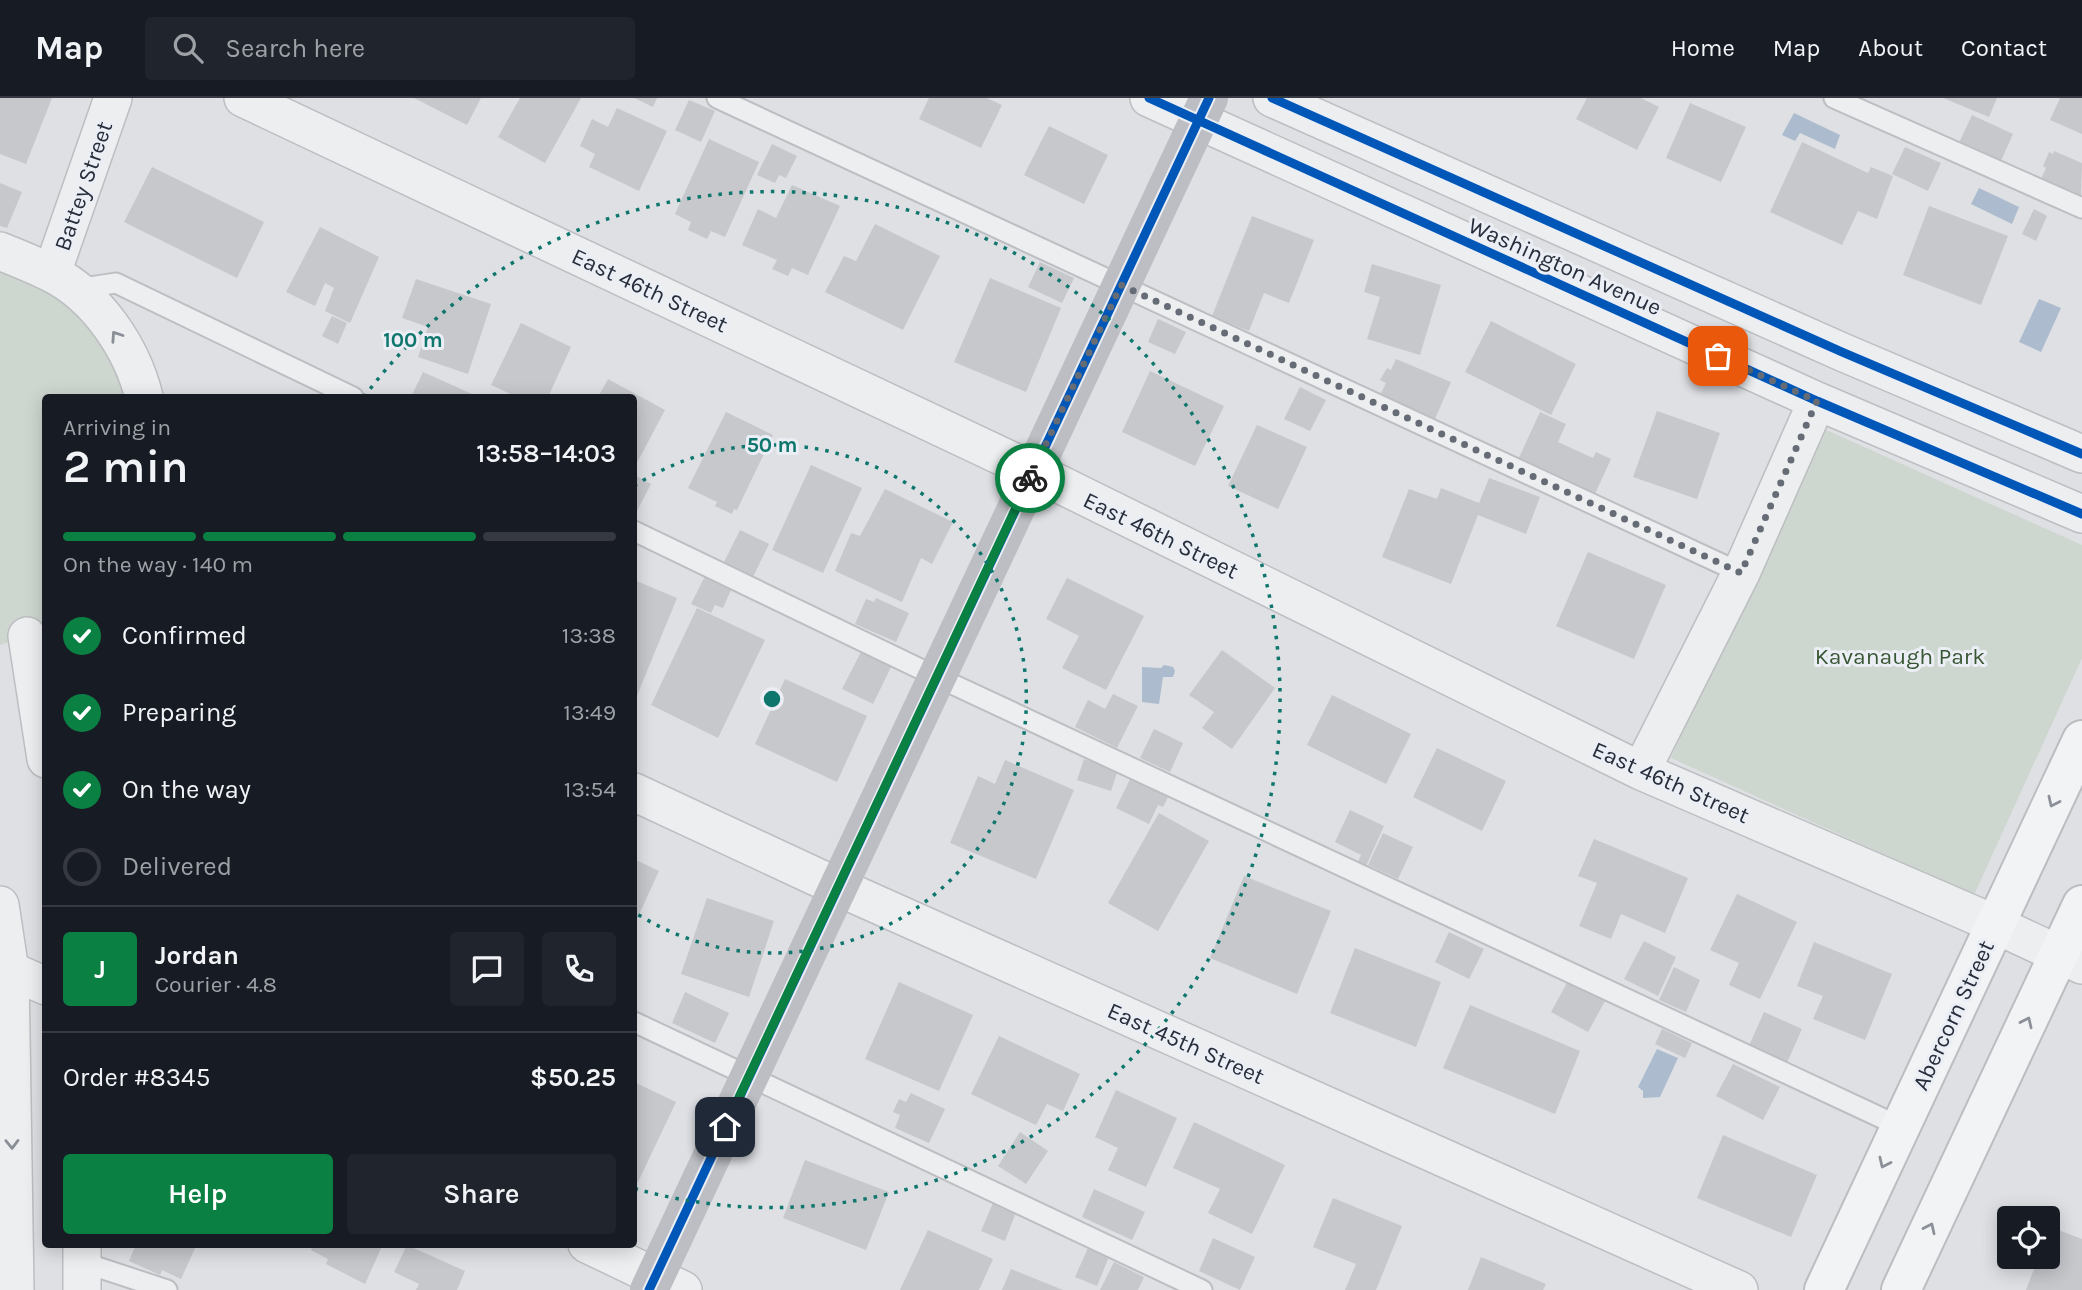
<!DOCTYPE html>
<meta charset="utf-8">
<style>
:root{--surface:#171b24;--page:#20242c;--text:#f1f3f6;--muted:#9ea1a6;--line:#363941;--accent:#0b8043}
body{margin:0;font-family:Karla,sans-serif;background:var(--page);color:var(--text);height:100vh;display:flex;flex-direction:column;font-size:26px;white-space:nowrap}
*{box-sizing:border-box;margin:0}
p{font-size:23px;color:var(--muted)}
.icon{flex:none;width:38px;height:38px;fill:none;stroke:currentColor;stroke-width:2;stroke-linecap:round;stroke-linejoin:round}
.map{position:relative;flex:1;overflow:hidden}
.panel{position:absolute;left:42px;top:296px;width:595px;height:854px;display:flex;flex-direction:column;background:var(--surface);border-radius:7px;box-shadow:0 4px 18px #0003}
.panel>*{flex:none}
.controls{position:absolute;left:1997px;top:1108px;display:grid;gap:14px}
.controls a{display:grid;place-items:center;width:63px;height:63px;border-radius:7px;background:var(--surface);box-shadow:0 4px 18px #0003;font-size:35px}
.pin{position:absolute;display:grid;place-items:center;width:60px;height:60px;color:#fff;margin:-30px;border-radius:14px;box-shadow:0 4px 10px #0006}
.courier{position:absolute;display:grid;place-items:center;width:70px;height:70px;margin:-35px;border:5px solid #0b8043;border-radius:50%;background:#fff;color:#222;box-shadow:0 2px 9px #0007}
.overview em{font-style:normal;font-weight:600}
.overview div{display:flex;flex-direction:column-reverse}
.overview{display:flex;align-items:center;justify-content:space-between;height:119px;padding:0 21px}
h1{font-size:46px;font-weight:600;line-height:52px}
.bar{display:grid;grid-template-columns:repeat(4,1fr);gap:10px 7px;align-content:center;height:84px;padding:0 21px}
.bar i{height:9px;border-radius:5px;background:var(--line)}
.bar .current{background:var(--accent)}
.bar p{grid-column:span 4}
.line{display:flex;align-items:center;gap:18px;padding:0 21px;border-top:2px solid var(--line)}
.line div{flex:1}
.round{display:grid;place-items:center;flex:none;width:74px;height:74px;border-radius:7px;background:var(--page)}
ol{padding:0 21px;list-style:none}
li{display:flex;align-items:center;gap:21px;height:77px}
li p{margin-inline-start:auto}
li .icon{padding:7px;border-radius:50%;background:var(--accent);color:#fff;stroke-width:4}
li:last-child{color:var(--muted)}
li i{width:38px;height:38px;border:4px solid var(--line);border-radius:50%}
.action{display:flex;gap:14px;margin-top:auto;padding:14px 21px}
.action a{flex:1;height:80px;border-radius:7px;background:var(--accent);color:#fff;font-size:28px;font-weight:600;line-height:80px;text-align:center}
.action a+a{background:var(--page);color:var(--text)}
header{display:flex;align-items:center;gap:42px;box-sizing:border-box;height:98px;padding:0 35px;background:var(--surface);border-bottom:2px solid var(--line)}
header strong{font-size:33px}
nav{display:flex;gap:38px;margin-inline-start:auto;font-size:24px}
.search{width:490px;height:63px;background:var(--page);display:flex;align-items:center;gap:18px;box-sizing:border-box;padding:0 24px;border-radius:7px;color:var(--muted);font-size:26px}
.map>svg:first-child{display:block}
.green{fill:#ced7cf}
.water{fill:#acbcce}
.building{fill:#c6c8cc}
.lines{fill:none;stroke-linecap:round;stroke-linejoin:round}
.lane-casing{stroke:#bcbec2;stroke-width:23}
.street-casing{stroke:#bcbec2;stroke-width:40}
.primary-casing{stroke:#bbbdc1;stroke-width:42}
.lane{stroke:#edeef0;stroke-width:19}
.street{stroke:#edeef0;stroke-width:37}
.secondary{stroke:#bcbec3;stroke-width:38}
.primary{stroke:#f2f3f4;stroke-width:38}
.cycleway-casing{stroke:#ebeef4;stroke-width:13}
.cycleway{stroke:#0057b8;stroke-width:9}
.oneway{stroke:#8a8e96}
.oneway2{stroke:#8c9098}
.done{stroke:#666c76;stroke-width:7;stroke-dasharray:0 12.6}
.route{stroke:#0b8043;stroke-width:9}
.ring{fill:none;stroke:#0f766e;stroke-width:3.5;stroke-dasharray:3.5 7}
.labels{text-anchor:middle;stroke-width:6;stroke-linejoin:round;paint-order:stroke}
.street-label{font-size:23px;fill:#262d3b;stroke:#ebeef4}
.park-label{font-size:23px;fill:#395734;stroke:#ebeef4}
.centre{fill:#0f766e;stroke:#ebeef4;stroke-width:3.5}
.ring-label{font-size:21px;text-anchor:middle;font-weight:bold;fill:#0f766e;stroke:#ebeef4;stroke-width:6;stroke-linejoin:round;paint-order:stroke}
</style>
<header>
<strong>Map</strong>
<div class="search"><svg class="icon" aria-label="search" viewBox="0 0 24 24"><circle cx="10" cy="10" r="6"/><path d="M15 15l6 6"/></svg>Search here</div>
<nav><a>Home</a><a>Map</a><a>About</a><a>Contact</a></nav>
</header>
<div class="map">
<svg width="2082" height="1192" viewBox="0 0 2082 1192">
<rect width="100%" height="100%" fill="#dee0e4"/>
<path class="green" d="M0 153 52 175 144 299H46L45 527 27 538 0 547Z
M1822 330 2082 447V560L1974 797 1671 660Z"/>
<path class="water" d="M1794 15 1840 37 1835 51 1800 35 1795 43 1782 37Z
M1979 90 2019 109 2012 126 1971 106Z
M2039 201 2061 210 2041 254 2019 244Z
M1164 567 1173 569 1175 573 1173 579H1163L1159 606 1142 604V569L1161 570Z
M1657 951 1678 960 1660 999 1643 1000V993L1638 989Z"/>
<path class="building" d="M0 0H52L26 66 0 56Z
M414 0H481L467 27Z
M520 0H581L545 65 498 39Z
M634 0H657L653 9Z
M929 0H987L1002 7 981 50 919 21Z
M1587 0H1641L1659 9 1637 52 1576 21Z
M1943 0H1997L1989 19Z
M2060 0H2082V36L2050 22Z
M689 2 715 13 701 44 675 32Z
M1690 5 1746 29 1721 84 1666 60Z
M617 10 667 33 639 93 589 69 595 56 580 48 592 21 608 29Z
M1972 17 2013 36 2001 63 1959 45Z
M1049 28 1108 57 1084 106 1024 77Z
M709 41 759 64 725 139 711 133 707 141 688 132 691 124 675 116Z
M1802 44 1868 75 1871 69 1893 78 1877 121 1858 113 1842 147 1770 114Z
M772 46 797 58 786 80 779 77 775 85 757 77Z
M1905 49 1941 65 1928 93 1892 76Z
M2054 53 2082 65 2081 100 2041 81 2046 70 2043 68 2049 54 2053 56Z
M152 69 264 124 237 180 124 124Z
M0 85 22 94 7 130 0 128Z
M792 87 840 108 808 177 792 170 788 178 772 171 777 162 742 147 758 111 776 120Z
M1929 108 2008 138 1981 207 1903 177Z
M2034 111 2047 118 2036 143 2022 136Z
M1252 118 1314 142 1289 205 1264 195 1249 233 1212 218Z
M875 126 940 158 903 232 825 194 844 158 856 163Z
M320 129 379 159 350 225 325 213 334 190 325 185 315 208 286 194Z
M1040 164 1074 180 1062 205 1028 189Z
M1372 166 1441 187 1420 257 1367 241 1380 199 1364 194Z
M990 180 1061 210 1026 294 954 264Z
M416 181 491 206 468 276 418 259 428 229 402 220Z
M332 218 347 225 338 246 322 238Z
M1158 221 1186 234 1175 256 1148 244Z
M1491 223 1576 266 1551 317 1465 274Z
M521 225 571 249 548 299H517L491 287Z
M1396 261 1451 284 1435 321 1380 297 1386 285 1380 282 1387 270 1391 272Z
M1150 273 1224 308 1195 368 1122 334Z
M423 274 472 296 471 299H411Z
M608 281 665 312 638 363 634 361V299H598Z
M1300 289 1326 302 1310 333 1284 321Z
M1657 313 1720 335 1697 401 1633 379Z
M726 314 773 337 737 412 734 411 732 416 715 408 717 404 688 390Z
M1540 314 1566 326 1558 344 1593 360 1596 354 1611 361 1594 398 1517 364Z
M1257 327 1307 349 1278 411 1228 388Z
M811 367 862 390 823 475 772 452Z
M634 377 651 386 636 415 634 414Z
M1489 380 1540 399 1526 436 1478 417 1451 486 1382 459 1409 391 1437 401 1441 390 1479 405Z
M885 391 953 424 932 466 921 460 902 504 835 473 851 435 860 438Z
M740 432 769 446 753 479 724 464Z
M1588 454 1666 487 1634 561 1556 528Z
M705 478 732 490 723 510 715 507 711 515 691 506Z
M1067 480 1144 518 1106 592 1062 570 1079 538 1046 521Z
M634 482 677 500 636 600 634 599Z
M876 500 909 515 896 544 855 526 866 501 874 504Z
M697 510 765 542 718 640 651 607Z
M862 552 892 567 873 606 842 591Z
M1222 552 1275 590 1232 651 1202 630 1214 614 1189 597Z
M785 581 867 618 837 684 755 646Z
M1113 596 1138 608 1117 650 1075 629 1088 602 1105 611Z
M1332 597 1411 636 1386 686 1307 647Z
M1154 631 1183 645 1170 674 1140 660Z
M1437 650 1506 683 1482 733 1413 699Z
M1084 661 1118 672 1111 693 1077 682Z
M1005 662 1074 692 1036 781 950 745 978 678 995 686Z
M1131 679 1169 697 1163 709 1158 707 1149 726 1116 710Z
M1350 712 1384 728 1366 768 1358 764 1361 757 1335 744Z
M1159 715 1209 743 1158 833 1108 805Z
M1383 735 1413 749 1398 781 1368 767Z
M1594 741 1688 780 1665 835 1621 816 1611 841 1579 828 1597 785 1578 778Z
M634 761 659 773 637 821 634 819Z
M1244 778 1331 813 1297 896 1210 860Z
M1737 796 1797 824 1760 901 1729 887 1739 865 1710 852Z
M707 800 774 823 749 899 681 876Z
M1449 834 1484 851 1469 881 1435 864Z
M1644 843 1676 859 1658 898 1624 881Z
M1814 844 1892 876 1865 942 1813 921 1823 898 1797 888Z
M1355 850 1441 884 1416 949 1330 915Z
M1674 869 1700 882 1686 914 1659 902Z
M1568 883 1605 903 1588 934 1551 914Z
M899 884 973 917 939 993 865 961Z
M685 894 729 915 715 945 672 925Z
M1470 907 1580 953 1555 1016 1443 970Z
M1764 914 1802 931 1786 967 1748 950Z
M1662 931 1692 945 1685 960 1655 946Z
M999 938 1080 976 1063 1013 1047 1006 1036 1027 971 996Z
M1733 966 1780 989 1763 1022 1716 998Z
M634 984 676 1004 638 1084 634 1082Z
M1116 992 1177 1020 1146 1089 1108 1072 1118 1050 1095 1039Z
M911 995 945 1011 929 1045 895 1030 900 1017 893 1014 899 1001 906 1004Z
M1194 1024 1285 1067 1252 1136 1208 1115 1220 1091 1173 1070Z
M1020 1034 1048 1053 1026 1086 998 1068Z
M1723 1037 1817 1077 1791 1139 1697 1100Z
M805 1062 889 1094 866 1152 783 1120Z
M1094 1091 1145 1114 1132 1142 1082 1119Z
M995 1100 1018 1109 1005 1143 981 1133Z
M1333 1100 1402 1128 1376 1192H1345L1356 1166 1313 1149Z
M2050 1129 2082 1141V1192H2026L2039 1158H2048V1136Z
M928 1132 993 1161 979 1192H900Z
M1213 1140 1255 1159 1240 1192 1199 1173Z
M136 1146H197L181 1181 162 1172 160 1177 129 1163Z
M313 1146H383L365 1186 326 1166 328 1161 311 1152Z
M407 1147 465 1173 457 1192H416L419 1186 394 1174Z
M1088 1150 1109 1159 1097 1188 1075 1179Z
M1481 1159 1546 1186 1543 1192H1468Z
M1114 1164 1144 1179 1138 1192H1100Z
M1011 1171 1063 1192H1002Z"/>
<g class="lines">
<g class="lane-casing">
<path id="lane" d="M717 0 1741 475
M1834 0 2082 110
M76 191 116 185 353 299
M634 433 937 579 1901 1029
M634 924 1202 1192
M82 1164 167 1192"/>
</g>
<g class="street-casing">
<path id="street" d="M243 0 1033 373 1641 673 1979 819 2082 867
M1149 0 1817 303 2082 416
M1272 0 1842 254 2082 356
M0 153C17 160 35 167 51 175 97 198 132 250 144 299
M52 175 113 0
M27 538 46 661
M1641 673 1741 475 1817 303
M634 694 838 789 1739 1192
M0 807 10 873 15 1192
M0 868 46 888
M587 1146 683 1192
M82 1192V1146"/>
</g>
<g class="primary-casing">
<path id="primary" d="M1824 1192 2082 642
M1901 1192 2082 807"/>
</g>
<use href="#lane" class="lane"/>
<use href="#street" class="street"/>
<path class="secondary" d="M649 1192 1209 0"/>
<use href="#primary" class="primary"/>
<g class="cycleway-casing">
<path id="cycleway" d="M1149 0 1817 303 2082 416
M1272 0 1842 254 2082 356
M649 1192 1209 0"/>
</g>
<use href="#cycleway" class="cycleway"/>
</g>
<defs><path id="oneway-chevron" d="M-2-3.5L2.5 0L-2 3.5" fill="none" stroke-width="1.6" stroke-linecap="round" stroke-linejoin="round" transform="scale(1.75)"/></defs>
<g class="oneway">
<use href="#oneway-chevron" transform="translate(116 238) rotate(-124)"/>
<use href="#oneway-chevron" transform="translate(12 1046) rotate(89)"/>
</g>
<g class="oneway2">
<use href="#oneway-chevron" transform="translate(2053 704) rotate(115)"/>
<use href="#oneway-chevron" transform="translate(2027 924) rotate(-65)"/>
<use href="#oneway-chevron" transform="translate(1884 1065) rotate(115)"/>
<use href="#oneway-chevron" transform="translate(1930 1130) rotate(-65)"/>
</g>
<g class="lines">
<path class="done" d="M1030 380 1121 187 1741 475 1817 303 1718 258"/>
<path class="route" d="M725 1029 1030 380"/>
</g>
<g class="ring">
<path d="M634 388A254 254 0 1 1 634 814"/>
<path d="M364 299A508 508 0 1 1 636 1091"/>
</g>
<g class="labels">
<g class="street-label">
<text transform="translate(83 88) rotate(-71)" y="8">Battey Street</text>
<text transform="translate(1565 168) rotate(24)" y="8">Washington Avenue</text>
<text transform="translate(650 192) rotate(25)" y="8">East 46th Street</text>
<text transform="translate(1161 437) rotate(26)" y="8">East 46th Street</text>
<text transform="translate(1671 684) rotate(24)" y="8">East 46th Street</text>
<text transform="translate(1953 917) rotate(-65)" y="8">Abercorn Street</text>
<text transform="translate(1186 945) rotate(24)" y="8">East 45th Street</text>
</g>
<g class="park-label">
<text x="1900" y="566">Kavanaugh Park</text>
</g>
</g>
<circle cx="772" cy="601" r="10" class="centre"/>
<g class="ring-label">
<text x="413" y="249">100 m</text>
<text x="772" y="354">50 m</text>
</g>
</svg>
<div class="controls">
<a><svg class="icon" aria-label="locate" viewBox="0 0 24 24"><circle cx="12" cy="12" r="6"/><path d="M12 2v4M12 18v4M2 12h4M18 12h4"/></svg></a>
</div>
<div class="pin" style="left:1718px;top:258px;background:#ea580c"><svg class="icon" aria-label="bag" viewBox="0 0 24 24"><path d="M5 8h14l-1 12H6zM9 8a3 3 0 0 1 6 0"/></svg></div>
<div class="pin" style="left:725px;top:1029px;background:#1f2937"><svg class="icon" aria-label="home" viewBox="0 0 24 24"><path d="M3 11l9-7 9 7M6 9v11h12V9"/></svg></div>
<div class="courier" style="left:1030px;top:380px"><svg class="icon" aria-label="bike" viewBox="0 0 24 24"><circle cx="6" cy="16" r="4"/><circle cx="18" cy="16" r="4"/><path d="M6 16l4-8h5l3 8M10 8l3 8H6M13 5h3"/></svg></div>
<section class="panel">
<div class="overview"><div><h1>2 min</h1><p>Arriving in</p></div><em>13:58–14:03</em></div>
<div class="bar"><i class="current"></i><i class="current"></i><i class="current"></i><i></i><p>On the way · 140 m</p></div>
<ol>
<li><svg class="icon" aria-label="check" viewBox="0 0 24 24"><path d="M5 12l5 5 9-10"/></svg>Confirmed<p>13:38</p></li>
<li><svg class="icon" aria-label="check" viewBox="0 0 24 24"><path d="M5 12l5 5 9-10"/></svg>Preparing<p>13:49</p></li>
<li><svg class="icon" aria-label="check" viewBox="0 0 24 24"><path d="M5 12l5 5 9-10"/></svg>On the way<p>13:54</p></li>
<li><i></i>Delivered</li>
</ol>
<div class="line" style="height:126px"><b class="round" style="background:var(--accent);color:#fff">J</b><div><b>Jordan</b><p>Courier · 4.8</p></div><a class="round"><svg class="icon" aria-label="chat" viewBox="0 0 24 24"><path d="M4 5h16v11H9l-5 4z"/></svg></a><a class="round"><svg class="icon" aria-label="phone" viewBox="0 0 24 24"><path d="M5 4h4l2 5-3 2q2 4 5 5l2-3 5 2v4C11 20 4 13 5 4z"/></svg></a></div>
<div class="line" style="height:91px"><div>Order #8345</div><b>$50.25</b></div>
<div class="action"><a>Help</a><a>Share</a></div>
</section>
</div>
